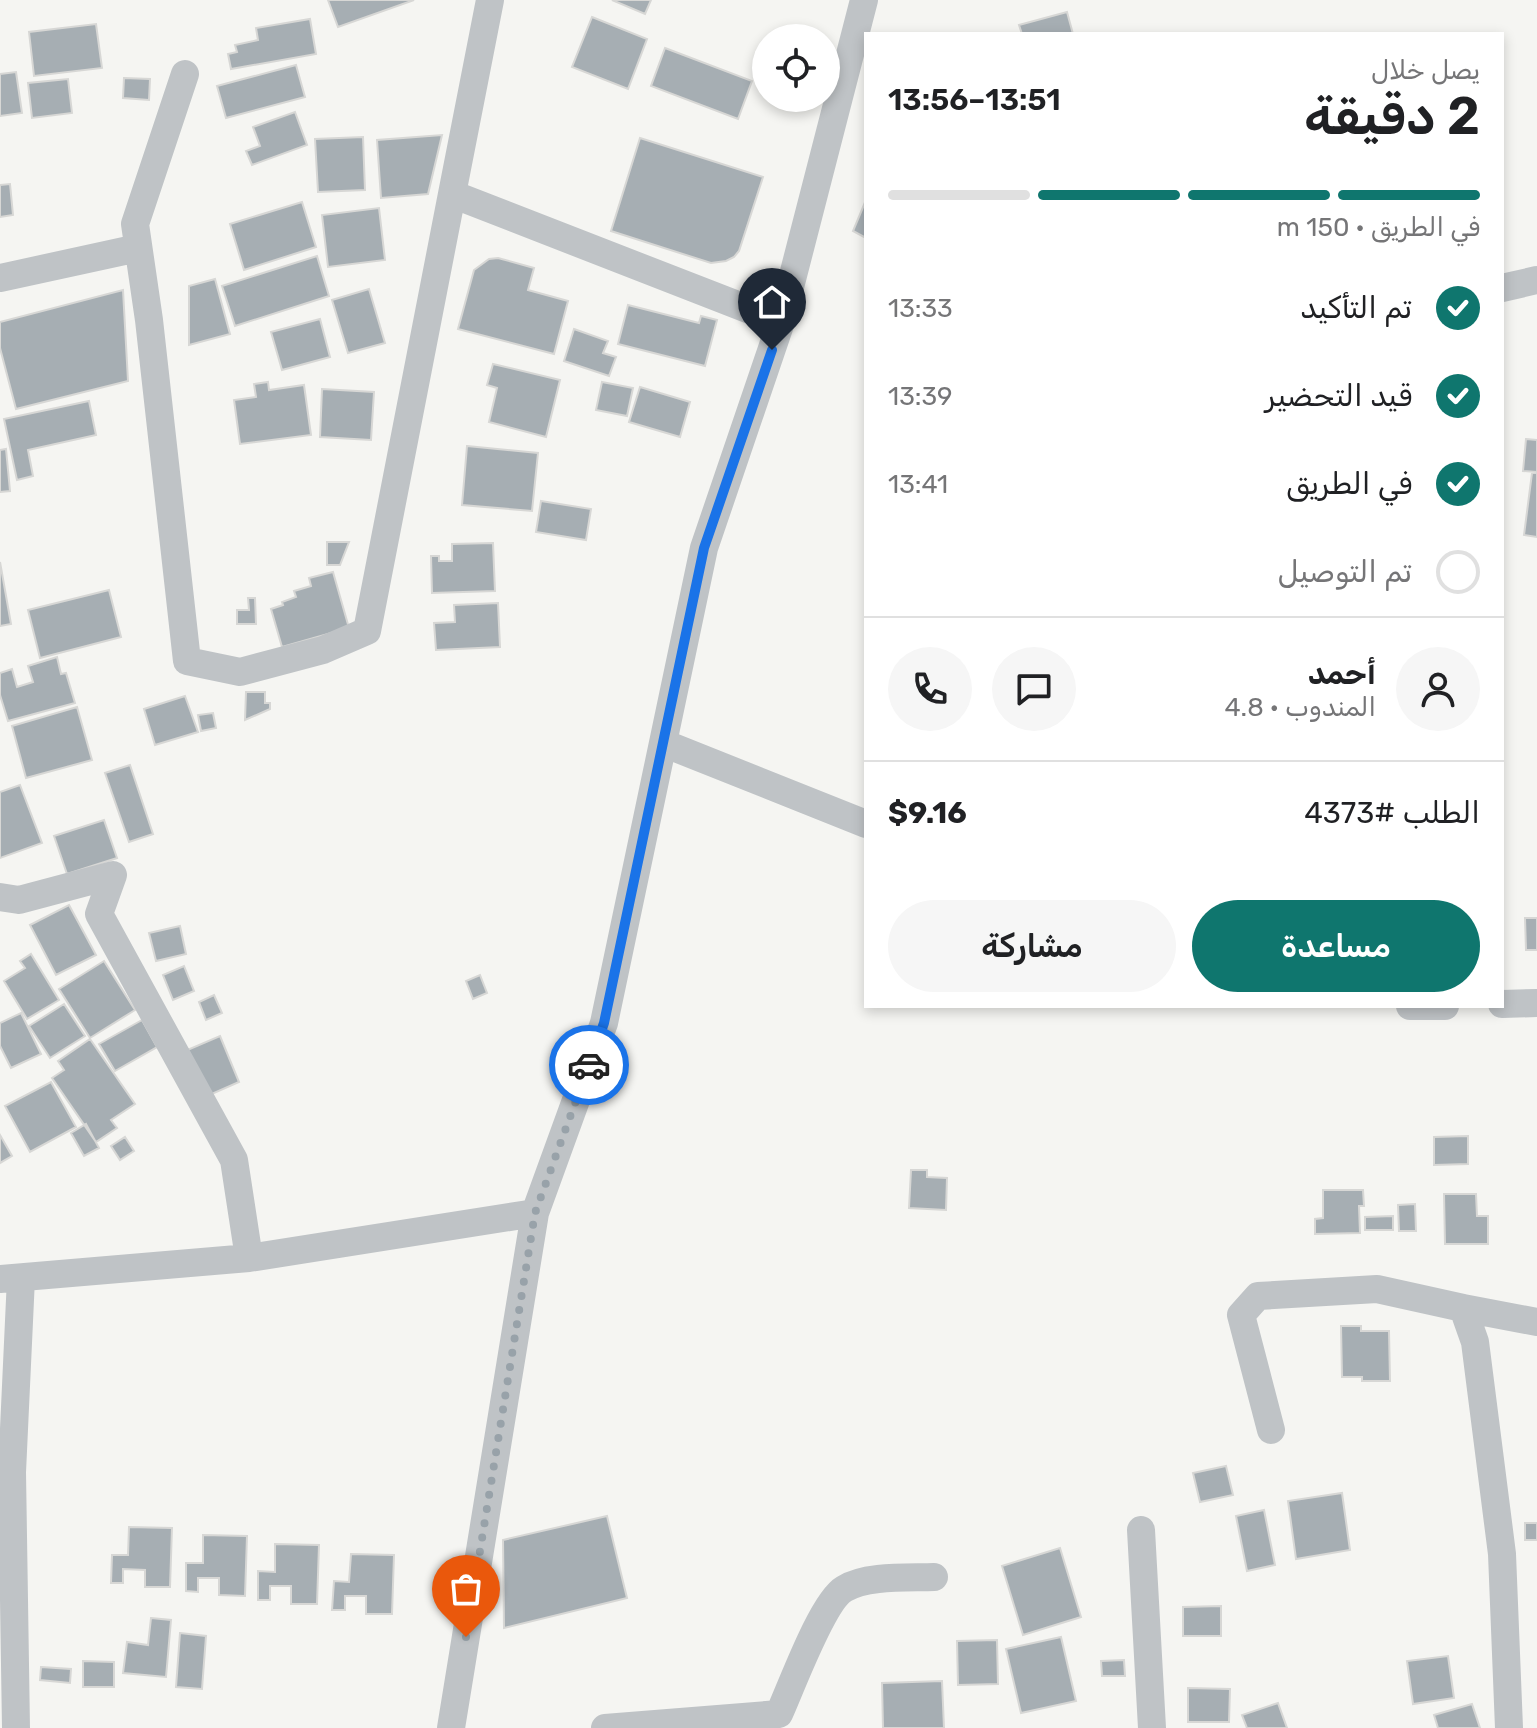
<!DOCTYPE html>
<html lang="ar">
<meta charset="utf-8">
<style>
:root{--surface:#fff;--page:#f6f6f6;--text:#202124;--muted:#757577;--line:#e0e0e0;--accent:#0f766e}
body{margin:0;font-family:Rubik,"Noto Sans Arabic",sans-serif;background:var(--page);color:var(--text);direction:rtl;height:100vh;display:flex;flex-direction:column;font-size:30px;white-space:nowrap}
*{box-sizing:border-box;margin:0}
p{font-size:26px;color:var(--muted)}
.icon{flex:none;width:44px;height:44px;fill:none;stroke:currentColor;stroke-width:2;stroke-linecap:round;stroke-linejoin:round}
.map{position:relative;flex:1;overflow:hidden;direction:ltr}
.drawer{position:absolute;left:864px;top:32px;width:640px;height:976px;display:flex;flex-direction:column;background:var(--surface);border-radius:0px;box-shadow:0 4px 12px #0003;direction:rtl}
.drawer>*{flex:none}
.controls{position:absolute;left:752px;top:24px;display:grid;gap:16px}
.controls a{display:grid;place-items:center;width:88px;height:88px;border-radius:50%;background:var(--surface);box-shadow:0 4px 12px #0003;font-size:40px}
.pin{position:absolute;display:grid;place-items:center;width:68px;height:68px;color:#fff;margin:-82px -34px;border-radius:50% 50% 50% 0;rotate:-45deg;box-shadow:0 0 8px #0007}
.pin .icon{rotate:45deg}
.courier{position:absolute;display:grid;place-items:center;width:80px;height:80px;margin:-40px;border:6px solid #1a73e8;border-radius:50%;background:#fff;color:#222;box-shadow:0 2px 10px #0007}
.headline em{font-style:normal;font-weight:600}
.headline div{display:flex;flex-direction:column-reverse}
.headline{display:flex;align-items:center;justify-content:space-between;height:136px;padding:0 24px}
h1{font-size:52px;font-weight:600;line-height:60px}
.bar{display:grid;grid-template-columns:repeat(4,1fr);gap:12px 8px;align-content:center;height:96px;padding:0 24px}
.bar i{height:10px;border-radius:6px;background:var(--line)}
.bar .selected{background:var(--accent)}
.bar p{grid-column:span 4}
.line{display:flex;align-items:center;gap:20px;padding:0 24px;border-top:2px solid var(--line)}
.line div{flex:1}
.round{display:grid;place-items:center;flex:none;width:84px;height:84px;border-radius:42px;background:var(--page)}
ol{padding:0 24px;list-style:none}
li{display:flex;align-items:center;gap:24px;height:88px}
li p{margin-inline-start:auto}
li .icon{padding:8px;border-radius:50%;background:var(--accent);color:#fff;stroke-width:4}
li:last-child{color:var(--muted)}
li i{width:44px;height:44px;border:4px solid var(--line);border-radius:50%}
.primary-button{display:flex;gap:16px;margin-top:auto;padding:16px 24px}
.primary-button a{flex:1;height:92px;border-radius:48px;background:var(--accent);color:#fff;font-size:32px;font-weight:600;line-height:92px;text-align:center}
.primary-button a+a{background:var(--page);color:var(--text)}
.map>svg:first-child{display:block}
.building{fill:#a6aeb3;stroke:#d7d7d5;stroke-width:2}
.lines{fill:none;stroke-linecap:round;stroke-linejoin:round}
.street{stroke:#bfc3c6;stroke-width:28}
.done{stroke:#98a2a9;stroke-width:8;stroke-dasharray:0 14.4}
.route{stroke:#1a73e8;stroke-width:10}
</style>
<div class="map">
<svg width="1537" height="1728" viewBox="0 0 1537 1728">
<rect width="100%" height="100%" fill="#f5f5f2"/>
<path class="building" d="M328 0H414L338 27Z
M612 0H651L645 14Z
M1067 12 1073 34H1022L1019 25Z
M592 17 647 39 628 89 572 67Z
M310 19 316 54 231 69 228 54 237 52 235 45 258 40 256 28Z
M96 24 102 68 34 76 29 32Z
M665 48 752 81 738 119 651 86Z
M296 65 305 97 226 118 217 86Z
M16 72 22 113 0 116V74Z
M124 78 150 79 149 100 123 98Z
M68 79 72 113 32 118 28 83Z
M295 112 307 145 252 165 246 151 260 146 253 127Z
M442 135 428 194 381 198 377 140Z
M363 137 365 190 318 192 315 139Z
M640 138 763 177 739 251 734 257 726 261 711 263 611 231Z
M10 184 13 215 0 217V185Z
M866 200V238L853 231Z
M302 202 316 247 244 270 230 224Z
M379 208 385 260 328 267 322 215Z
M317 256 329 296 235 326 222 286Z
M498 258 534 268 528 290 568 301 554 354 458 329 474 270 489 259Z
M215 279 230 334 189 345V286Z
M369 289 385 343 348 353 332 300Z
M123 290 128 381 16 409 0 348V322Z
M628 305 699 323 701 316 717 320 705 366 618 344Z
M320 319 330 357 282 370 271 332Z
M574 329 608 341 603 353 616 357 609 376 564 361Z
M493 364 560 380 546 437 489 422 497 388 487 385Z
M268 382 269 390 304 385 311 435 240 444 234 400 256 397 254 384Z
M602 382 633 388 627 416 596 410Z
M640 387 690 402 680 437 629 422Z
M322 389 374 392 371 440 320 437Z
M89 401 96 435 28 450 33 476 17 480 4 419Z
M1526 439 1537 440V472L1523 471Z
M467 446 538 453 532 511 462 505Z
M6 449 10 491 0 492V450Z
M1532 473H1537V537L1524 535Z
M541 501 591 509 586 540 536 532Z
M327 542H349L340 565H327Z
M493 543 495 591 432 593 431 556H439V561H452V544Z
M0 562 11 624 0 626Z
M333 572 349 628 282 647 271 609 283 605 282 602 296 597 294 591 311 586 309 578Z
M109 590 121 637 40 658 28 610Z
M248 598H255L256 624H237V610H249Z
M498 603 500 647 436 650 434 623 455 622 454 605Z
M57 657 61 674 66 673 75 703 8 721 0 695V673L12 669 17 687 33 682 28 666Z
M246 692H265V703H270V709L245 720Z
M185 696 198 732 155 745 144 709Z
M77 707 92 760 26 778 12 726Z
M213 713 216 728 201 731 198 715Z
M130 765 153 834 129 842 105 773Z
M20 785 42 843 0 858V792Z
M104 820 117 858 67 874 54 836Z
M69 905 96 955 56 975 30 925Z
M1525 918H1537V950H1526Z
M180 926 186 954 156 961 149 933Z
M31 954 59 1000 27 1019 4 981 25 968 20 961Z
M104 961 135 1010 90 1038 59 989Z
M184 966 194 991 173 1000 163 975Z
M480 975 487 993 473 999 466 981Z
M214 995 222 1013 206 1020 199 1002Z
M64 1004 85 1036 50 1058 29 1026Z
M21 1013 41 1054 11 1068 0 1046V1023Z
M142 1020 157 1047 115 1071 99 1044Z
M220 1036 239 1082 205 1097 185 1051Z
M90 1039 135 1104 111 1120 117 1128 96 1142 52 1078 64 1070 58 1061Z
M51 1082 76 1127 30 1152 5 1106Z
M86 1124 99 1148 84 1156 71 1133Z
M0 1135 12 1156 0 1163Z
M1468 1136V1164L1434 1165V1137Z
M125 1137 134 1151 120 1160 111 1146Z
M911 1170H927V1177L947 1178 946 1210 909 1208Z
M1323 1190H1363L1364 1206H1359L1360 1233 1315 1234V1219L1323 1218Z
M1444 1194H1476L1477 1216H1488V1244H1445Z
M1415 1204 1416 1231H1399L1398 1205Z
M1393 1216V1230H1365V1217Z
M1341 1326H1361V1331H1389L1390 1381H1362V1377H1342Z
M1226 1466 1233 1495 1200 1502 1193 1473Z
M1342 1493 1350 1550 1296 1559 1288 1501Z
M1264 1510 1275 1565 1247 1571 1236 1516Z
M607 1516 627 1598 504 1628 503 1540Z
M1525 1523H1537V1540H1525Z
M129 1527 172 1528 170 1587H145V1570L123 1569V1583H111L112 1555H128Z
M203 1535 247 1536 245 1596 219 1595V1578H198V1592L186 1591V1563H203Z
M275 1544 319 1545 317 1604H291V1586H270V1600H258V1571L275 1572Z
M1060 1548 1081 1617 1023 1635 1002 1566Z
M351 1554 394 1555 392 1614H366V1596H345V1610H332L334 1581 349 1582Z
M1221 1606V1636H1183V1607Z
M151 1618 171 1620 166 1677 123 1673 127 1642 148 1645Z
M180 1633 206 1636 202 1689 176 1687Z
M1061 1637 1076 1701 1021 1713 1006 1649Z
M997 1640 998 1684 958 1685 957 1641Z
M1448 1656 1454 1698 1413 1704 1407 1661Z
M1124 1660 1125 1676H1102L1101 1661Z
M83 1661 114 1662V1687H83Z
M41 1667 71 1669 70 1683 40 1680Z
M942 1681 944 1728H883L882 1683Z
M1188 1688 1230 1689 1229 1722H1188Z
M1278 1703 1287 1728H1247L1242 1715Z
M1472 1704 1480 1728H1438L1434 1715Z"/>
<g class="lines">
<path class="street" d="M185 74 135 224 149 320 187 661 240 672 323 650 367 631 452 194 781 322
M452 194 490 0
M0 278 138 248
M1502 288 1537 280
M663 743 866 824
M0 897 19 900 113 875 99 914 234 1160 249 1258
M1502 1004 1537 1003
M1410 1006H1445
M0 1279 249 1258 535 1213
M1463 1308 1537 1322
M1271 1430 1241 1315 1258 1296 1377 1289 1463 1308 1475 1342 1502 1554 1509 1728
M1141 1530 1152 1728
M16 1728 12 1472 21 1278
M451 1728 535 1213 604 1023 704 548 781 322 864 0
M605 1728 779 1714C791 1688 822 1602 844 1589 866 1575 909 1578 934 1577"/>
</g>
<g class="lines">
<path class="done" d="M466 1637 535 1213 589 1065"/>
<path class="route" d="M589 1065 604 1023 704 548 772 350"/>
</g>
</svg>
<div class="controls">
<a><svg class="icon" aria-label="locate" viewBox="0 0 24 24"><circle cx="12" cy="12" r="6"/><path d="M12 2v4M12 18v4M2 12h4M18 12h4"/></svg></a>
</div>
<div class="pin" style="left:466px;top:1637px;background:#ea580c"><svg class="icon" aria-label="bag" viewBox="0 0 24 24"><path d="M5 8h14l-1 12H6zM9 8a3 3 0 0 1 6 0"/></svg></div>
<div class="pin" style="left:772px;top:350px;background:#1f2937"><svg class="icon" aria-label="home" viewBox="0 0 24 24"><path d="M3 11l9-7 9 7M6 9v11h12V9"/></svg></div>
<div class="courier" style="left:589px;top:1065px"><svg class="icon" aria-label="car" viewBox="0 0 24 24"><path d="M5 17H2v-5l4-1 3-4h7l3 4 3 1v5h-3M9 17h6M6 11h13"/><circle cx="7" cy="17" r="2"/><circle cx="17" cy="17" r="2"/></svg></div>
<section class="drawer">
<div class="headline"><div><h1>2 دقيقة</h1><p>يصل خلال</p></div><em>13:51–13:56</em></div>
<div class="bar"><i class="selected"></i><i class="selected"></i><i class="selected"></i><i></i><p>في الطريق · 150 m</p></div>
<ol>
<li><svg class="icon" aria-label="check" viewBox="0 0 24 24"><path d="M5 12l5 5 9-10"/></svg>تم التأكيد<p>13:33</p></li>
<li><svg class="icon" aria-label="check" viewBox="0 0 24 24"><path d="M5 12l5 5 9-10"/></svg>قيد التحضير<p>13:39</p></li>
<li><svg class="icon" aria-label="check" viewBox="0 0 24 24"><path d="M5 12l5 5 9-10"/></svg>في الطريق<p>13:41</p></li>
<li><i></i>تم التوصيل</li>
</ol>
<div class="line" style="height:144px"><a class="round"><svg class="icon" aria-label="person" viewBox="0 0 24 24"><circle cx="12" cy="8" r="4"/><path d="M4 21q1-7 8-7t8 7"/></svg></a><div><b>أحمد</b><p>المندوب · 4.8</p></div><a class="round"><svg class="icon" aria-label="chat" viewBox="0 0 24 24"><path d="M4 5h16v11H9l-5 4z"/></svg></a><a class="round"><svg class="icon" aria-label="phone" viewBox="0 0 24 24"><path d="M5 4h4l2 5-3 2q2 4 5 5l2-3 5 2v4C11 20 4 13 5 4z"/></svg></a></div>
<div class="line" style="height:104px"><div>الطلب #4373</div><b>$9.16</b></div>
<div class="primary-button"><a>مساعدة</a><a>مشاركة</a></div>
</section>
</div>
